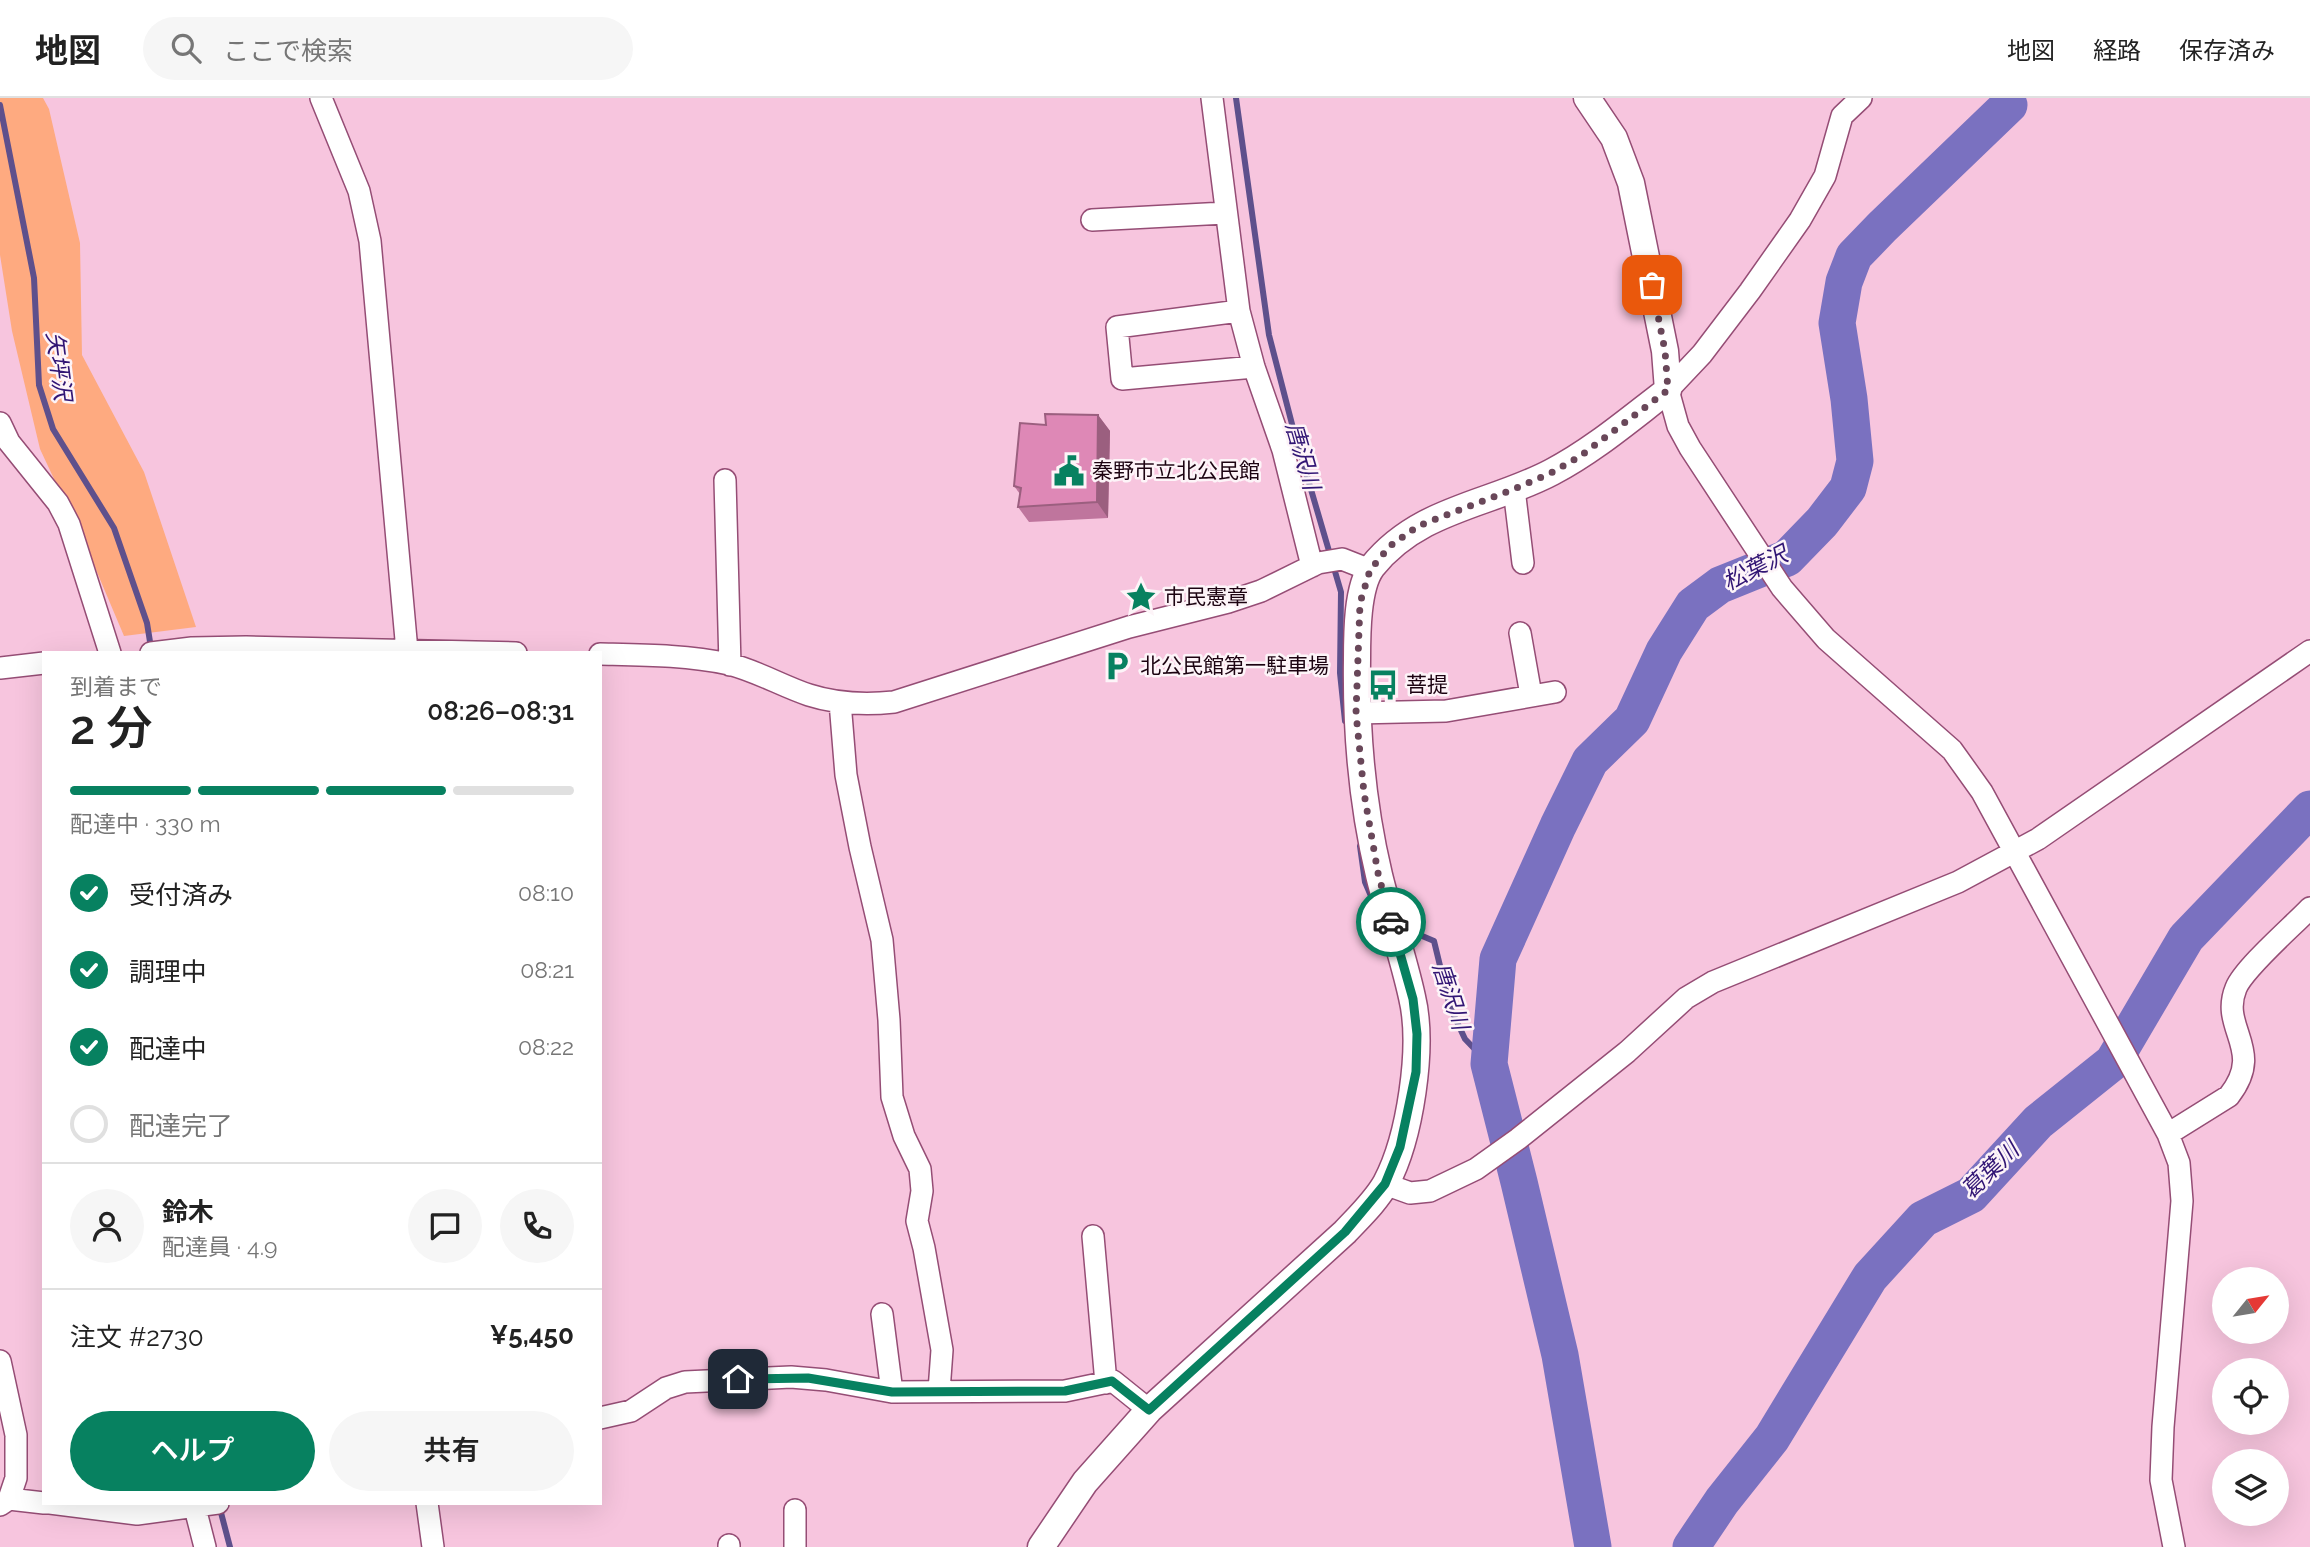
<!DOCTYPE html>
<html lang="ja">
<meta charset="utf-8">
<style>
:root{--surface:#fff;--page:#f6f6f6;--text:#222;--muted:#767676;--line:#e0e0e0;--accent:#078160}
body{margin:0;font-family:Raleway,"Noto Sans JP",sans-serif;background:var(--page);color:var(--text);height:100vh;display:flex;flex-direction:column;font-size:26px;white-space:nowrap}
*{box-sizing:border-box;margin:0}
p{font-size:23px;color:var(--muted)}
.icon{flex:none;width:38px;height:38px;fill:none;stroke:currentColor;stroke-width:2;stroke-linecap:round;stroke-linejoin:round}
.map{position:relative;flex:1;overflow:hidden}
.details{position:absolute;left:42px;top:553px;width:560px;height:854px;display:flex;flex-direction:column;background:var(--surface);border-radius:0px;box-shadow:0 7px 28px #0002}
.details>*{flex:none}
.needle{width:46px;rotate:60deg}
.controls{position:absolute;left:2212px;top:1169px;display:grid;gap:14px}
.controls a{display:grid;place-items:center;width:77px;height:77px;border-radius:50%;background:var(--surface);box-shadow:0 7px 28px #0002;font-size:35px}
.pin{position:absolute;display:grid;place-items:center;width:60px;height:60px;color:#fff;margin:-30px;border-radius:14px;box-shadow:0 4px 10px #0006}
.courier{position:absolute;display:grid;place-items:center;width:70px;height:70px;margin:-35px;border:5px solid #078160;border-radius:50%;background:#fff;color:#222;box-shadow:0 2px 9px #0007}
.overview em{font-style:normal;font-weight:600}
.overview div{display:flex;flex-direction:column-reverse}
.overview{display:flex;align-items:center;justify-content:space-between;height:119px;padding:0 28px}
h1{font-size:46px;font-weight:600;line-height:52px}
.bar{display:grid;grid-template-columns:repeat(4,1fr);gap:10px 7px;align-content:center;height:84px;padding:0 28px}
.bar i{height:9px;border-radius:5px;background:var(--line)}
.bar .selected{background:var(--accent)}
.bar p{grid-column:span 4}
.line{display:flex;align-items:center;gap:18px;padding:0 28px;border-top:2px solid var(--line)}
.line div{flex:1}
.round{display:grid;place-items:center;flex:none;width:74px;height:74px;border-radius:37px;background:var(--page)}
ol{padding:0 28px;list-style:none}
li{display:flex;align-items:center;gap:21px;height:77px}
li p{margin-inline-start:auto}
li .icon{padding:7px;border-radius:50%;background:var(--accent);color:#fff;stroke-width:4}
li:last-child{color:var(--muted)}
li i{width:38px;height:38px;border:4px solid var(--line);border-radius:50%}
.button{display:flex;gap:14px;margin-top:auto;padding:14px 28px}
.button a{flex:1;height:80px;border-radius:42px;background:var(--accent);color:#fff;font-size:28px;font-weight:600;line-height:80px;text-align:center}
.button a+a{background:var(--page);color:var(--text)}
header{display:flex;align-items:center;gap:42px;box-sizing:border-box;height:98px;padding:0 35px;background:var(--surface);border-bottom:2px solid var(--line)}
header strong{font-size:33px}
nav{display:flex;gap:38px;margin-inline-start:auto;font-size:24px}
.search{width:490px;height:63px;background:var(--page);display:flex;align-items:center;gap:18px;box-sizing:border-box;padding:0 24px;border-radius:38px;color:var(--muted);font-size:26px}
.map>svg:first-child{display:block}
.green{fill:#feaa80}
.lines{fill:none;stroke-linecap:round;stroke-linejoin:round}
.stream{stroke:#5e508c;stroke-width:6}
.river{stroke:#7a71c0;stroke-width:37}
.minor-casing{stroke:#954d75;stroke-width:24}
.major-casing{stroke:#954d75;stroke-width:29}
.minor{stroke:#fff;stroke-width:21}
.major{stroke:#fff;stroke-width:26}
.wall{fill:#bf759d}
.shaded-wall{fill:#9b5f7f}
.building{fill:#de88b6;stroke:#9b5f7f;stroke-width:2}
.done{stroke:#694759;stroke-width:7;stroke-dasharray:0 12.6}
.route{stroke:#078160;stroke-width:9}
.labels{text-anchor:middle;stroke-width:5;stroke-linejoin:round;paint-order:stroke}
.poi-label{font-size:21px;fill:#1c0311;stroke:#fdf4f8;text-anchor:start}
.water-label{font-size:23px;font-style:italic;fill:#311574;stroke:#fdf4f8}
</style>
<header>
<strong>地図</strong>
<div class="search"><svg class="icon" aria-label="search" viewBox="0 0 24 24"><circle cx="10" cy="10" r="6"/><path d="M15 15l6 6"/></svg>ここで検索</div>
<nav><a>地図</a><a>経路</a><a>保存済み</a></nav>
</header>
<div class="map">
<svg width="2310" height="1449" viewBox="0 0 2310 1449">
<rect width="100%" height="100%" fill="#f7c5de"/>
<path class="green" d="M0 0H43L49 11 80 145 82 257 144 374 196 529 124 538 91 460 40 351 12 233 0 157Z"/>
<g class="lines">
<path class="stream" d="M1236 0 1269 237 1293 330 1341 494 1340 575 1345 623
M0 7 34 180 39 287 53 331 114 430 147 525 151 550
M2009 7 2019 0
M1360 748 1365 784 1374 805
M1401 829 1434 843 1450 909 1465 941 1489 966
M219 1407 230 1449"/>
<path class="river" d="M1593 1449 1560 1257 1519 1084 1489 966 1498 861 1558 728 1590 663 1632 622 1664 553 1693 507 1720 487 1787 460 1822 424 1848 390 1855 363 1849 301 1837 225 1844 184 1854 158 1882 129 2009 7
M1691 1449 1722 1403 1772 1340 1870 1179 1923 1121 1971 1097 2038 1024 2113 964 2186 840 2310 711"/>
<g class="minor-casing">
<path id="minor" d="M321 0 359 93 370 143 407 553
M1212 0 1239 213 1254 269 1283 352 1312 468
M1861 0 1842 18 1825 78 1800 122 1750 193 1702 256 1668 292 1678 328 1690 350 1782 490 1826 541 1952 652 1982 694 2168 1036 2179 1065 2182 1103 2163 1329 2161 1382 2174 1449
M1092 122 1225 115
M1239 213 1117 229 1122 281 1254 269
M0 325 9 344 58 405 69 426 110 555
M725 382 730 567
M1514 391 1523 465
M1520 535 1531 597
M151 555 192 550 246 549 516 555
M600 556C644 557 686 557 729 566 757 573 782 588 809 597 837 606 865 607 894 604L1129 529 1228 504 1261 493 1318 465 1342 461 1370 472
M0 570 44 565
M840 604 846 677 860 749 882 842 889 922 892 999 904 1038 920 1071 922 1093 917 1123 924 1150 942 1252 939 1293
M1356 615 1446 613 1555 594
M2168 1036 2229 998C2266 951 2219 931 2236 890 2244 870 2293 828 2310 810
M1385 1086 1410 1095 1430 1093 1476 1071 1518 1041 1627 954 1686 900 1713 884 1958 784 2038 741 2310 553
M1093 1138 1106 1285
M882 1216 892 1294
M0 1263 16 1337V1380L9 1401
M600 1320 631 1313 666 1290 685 1284 791 1279 826 1282 892 1294 1065 1293 1113 1283 1149 1312
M50 1405 137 1416 218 1405
M427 1405 433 1449
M0 1407 9 1401 44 1405
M195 1410 205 1449
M795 1412V1449
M729 1447V1449"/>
</g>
<g class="major-casing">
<path id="major" d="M1041 1449 1085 1384 1149 1312 1345 1134C1359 1119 1376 1103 1386 1085 1410 1040 1424 949 1412 899 1403 858 1389 818 1379 777 1362 706 1356 634 1357 562 1357 536 1357 489 1372 469 1419 410 1490 407 1552 374 1594 352 1631 320 1668 292L1665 253 1631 85 1614 40 1587 0"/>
</g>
<use href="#minor" class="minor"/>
<use href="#major" class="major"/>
</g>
<path class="wall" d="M1098 317 1110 333 1108 420 1029 424 1018 409 1020 396 1014 388 1046 327Z"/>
<path class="shaded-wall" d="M1098 317 1110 333 1108 420 1097 404Z"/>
<path class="building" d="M1045 316 1098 317 1097 404 1018 409 1021 390 1014 388 1020 325 1046 327Z"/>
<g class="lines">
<path class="done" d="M1391 824 1378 775 1364 695 1356 615 1360 505 1370 472 1390 448 1418 428 1514 391 1551 375 1579 359 1668 292 1665 253 1652 187"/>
<path class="route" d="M738 1281 808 1280 892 1294 1065 1293 1112 1283 1149 1312 1345 1134 1385 1086 1400 1049 1416 974 1417 936 1413 901 1391 824"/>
</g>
<defs>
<g id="civic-bare" transform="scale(2.415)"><path d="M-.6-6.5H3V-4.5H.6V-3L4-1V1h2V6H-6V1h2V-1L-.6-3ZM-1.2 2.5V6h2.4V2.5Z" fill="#078160" stroke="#fdf4f8" stroke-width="2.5" paint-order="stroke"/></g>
<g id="sight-bare" transform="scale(2.415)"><path d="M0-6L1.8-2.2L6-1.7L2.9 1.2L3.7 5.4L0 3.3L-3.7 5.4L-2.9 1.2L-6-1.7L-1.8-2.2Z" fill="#078160" stroke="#fdf4f8" stroke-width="2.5" paint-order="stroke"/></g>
<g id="parking-bare" transform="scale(2.415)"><path d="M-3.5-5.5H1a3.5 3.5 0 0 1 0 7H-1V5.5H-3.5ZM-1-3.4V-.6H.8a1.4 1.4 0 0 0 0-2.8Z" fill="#078160" stroke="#fdf4f8" stroke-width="2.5" paint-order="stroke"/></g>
<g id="bus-bare" transform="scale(2.415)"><path d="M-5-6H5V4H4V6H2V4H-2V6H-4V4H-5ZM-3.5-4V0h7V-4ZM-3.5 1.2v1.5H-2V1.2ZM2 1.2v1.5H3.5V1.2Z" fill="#078160" stroke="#fdf4f8" stroke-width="2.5" paint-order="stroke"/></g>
</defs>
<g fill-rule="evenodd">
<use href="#civic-bare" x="1069" y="373"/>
<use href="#sight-bare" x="1141" y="499"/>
<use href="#parking-bare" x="1117" y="568"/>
<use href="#bus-bare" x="1383" y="587"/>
</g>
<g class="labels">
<g class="poi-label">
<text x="1092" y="380">秦野市立北公民館</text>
<text x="1164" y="506">市民憲章</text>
<text x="1140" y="575">北公民館第一駐車場</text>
<text x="1406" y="594">菩提</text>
</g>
<g class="water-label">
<text transform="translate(59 268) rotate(83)" y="8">矢坪沢</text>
<text transform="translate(1303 358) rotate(74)" y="8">唐沢川</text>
<text transform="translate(1755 470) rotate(-27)" y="8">松葉沢</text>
<text transform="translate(1451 898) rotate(72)" y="8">唐沢川</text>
<text transform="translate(1990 1072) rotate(-44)" y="8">葛葉川</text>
</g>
</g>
</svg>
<div class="controls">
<a><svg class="needle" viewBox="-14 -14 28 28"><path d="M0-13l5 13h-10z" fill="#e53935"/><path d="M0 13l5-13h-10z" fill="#767676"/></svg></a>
<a><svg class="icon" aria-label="locate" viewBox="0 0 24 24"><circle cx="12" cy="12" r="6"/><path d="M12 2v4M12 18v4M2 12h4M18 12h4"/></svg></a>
<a><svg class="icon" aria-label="layers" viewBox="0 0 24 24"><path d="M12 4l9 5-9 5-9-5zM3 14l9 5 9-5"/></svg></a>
</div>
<div class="pin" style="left:1652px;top:187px;background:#ea580c"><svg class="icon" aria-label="bag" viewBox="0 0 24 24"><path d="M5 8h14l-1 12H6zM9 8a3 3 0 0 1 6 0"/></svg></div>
<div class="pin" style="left:738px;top:1281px;background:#1f2937"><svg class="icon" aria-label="home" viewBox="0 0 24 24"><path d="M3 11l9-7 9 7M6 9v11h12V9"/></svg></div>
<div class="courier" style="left:1391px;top:824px"><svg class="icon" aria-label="car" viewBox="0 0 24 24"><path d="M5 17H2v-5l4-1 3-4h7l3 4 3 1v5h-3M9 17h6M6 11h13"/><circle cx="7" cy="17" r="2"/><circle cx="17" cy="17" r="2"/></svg></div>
<section class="details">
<div class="overview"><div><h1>2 分</h1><p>到着まで</p></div><em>08:26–08:31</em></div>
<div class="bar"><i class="selected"></i><i class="selected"></i><i class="selected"></i><i></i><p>配達中 · 330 m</p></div>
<ol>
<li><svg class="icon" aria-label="check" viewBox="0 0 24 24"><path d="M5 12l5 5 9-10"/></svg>受付済み<p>08:10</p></li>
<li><svg class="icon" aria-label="check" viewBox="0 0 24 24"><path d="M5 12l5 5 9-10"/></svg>調理中<p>08:21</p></li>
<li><svg class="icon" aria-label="check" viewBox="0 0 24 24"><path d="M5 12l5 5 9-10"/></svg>配達中<p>08:22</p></li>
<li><i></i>配達完了</li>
</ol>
<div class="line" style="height:126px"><a class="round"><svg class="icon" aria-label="person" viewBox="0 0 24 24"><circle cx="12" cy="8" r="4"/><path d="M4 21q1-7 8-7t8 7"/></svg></a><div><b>鈴木</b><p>配達員 · 4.9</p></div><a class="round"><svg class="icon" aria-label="chat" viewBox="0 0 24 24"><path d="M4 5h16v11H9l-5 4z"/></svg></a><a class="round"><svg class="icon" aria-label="phone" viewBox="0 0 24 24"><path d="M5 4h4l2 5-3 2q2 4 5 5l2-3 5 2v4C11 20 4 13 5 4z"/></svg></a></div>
<div class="line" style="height:91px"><div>注文 #2730</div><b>¥5,450</b></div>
<div class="button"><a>ヘルプ</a><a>共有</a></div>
</section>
</div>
